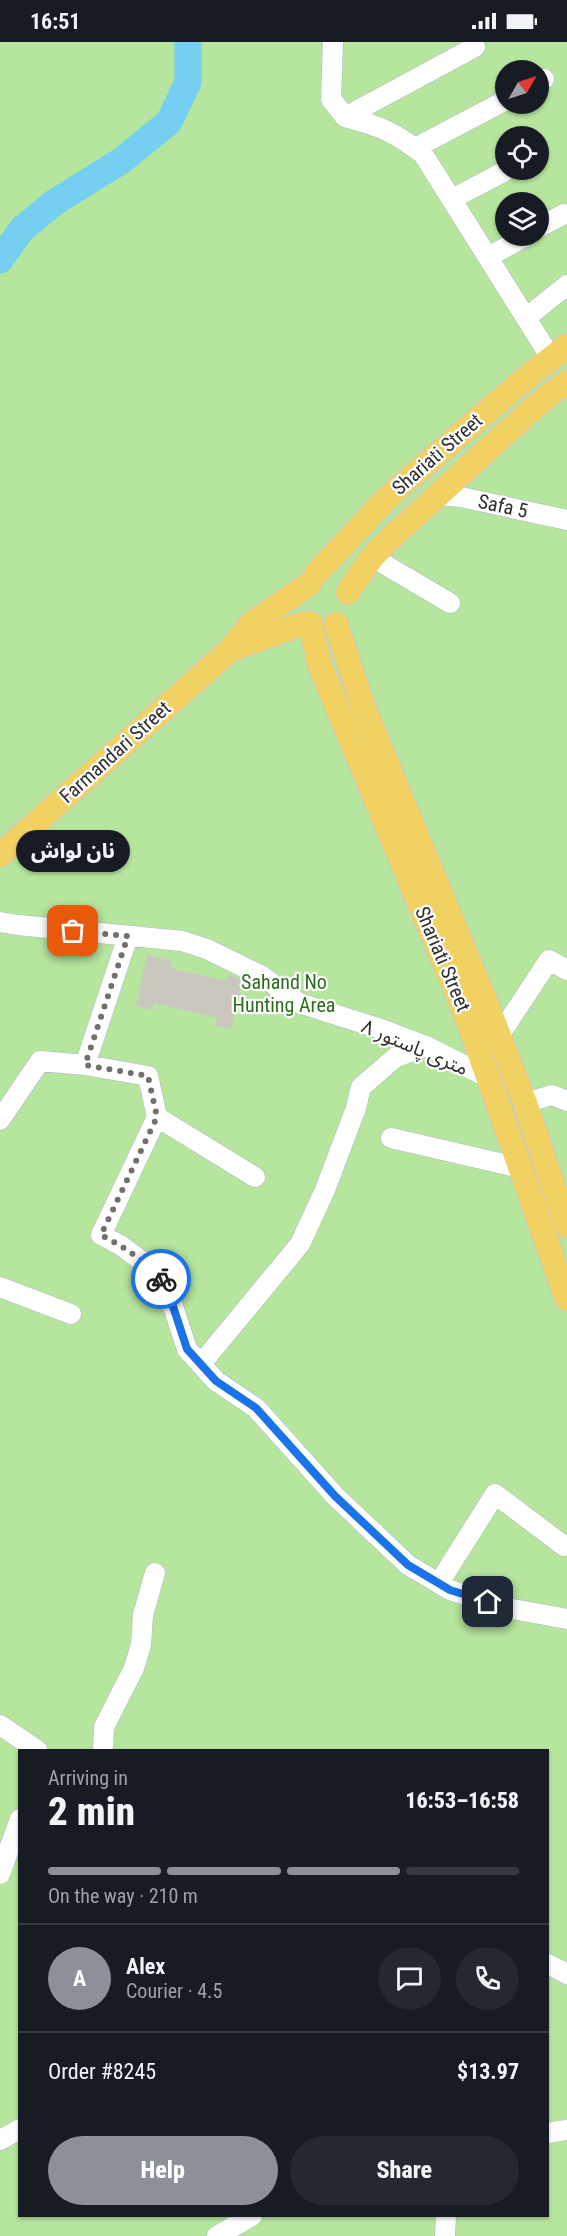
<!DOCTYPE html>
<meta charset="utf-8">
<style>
:root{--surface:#171b24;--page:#242831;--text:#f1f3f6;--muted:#9ea1a6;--line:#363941;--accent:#8c9099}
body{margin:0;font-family:"Roboto Condensed","Noto Sans Arabic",sans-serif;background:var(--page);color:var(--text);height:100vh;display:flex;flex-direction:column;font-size:22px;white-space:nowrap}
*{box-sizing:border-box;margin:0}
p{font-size:20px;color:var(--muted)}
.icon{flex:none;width:33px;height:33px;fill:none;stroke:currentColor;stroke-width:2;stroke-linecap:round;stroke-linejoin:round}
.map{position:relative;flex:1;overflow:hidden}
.details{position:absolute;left:18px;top:1707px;width:531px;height:468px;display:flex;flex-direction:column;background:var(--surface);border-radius:0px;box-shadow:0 2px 4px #0004}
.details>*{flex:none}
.needle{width:39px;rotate:51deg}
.controls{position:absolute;left:495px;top:18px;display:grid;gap:12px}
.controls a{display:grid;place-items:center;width:54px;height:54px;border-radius:50%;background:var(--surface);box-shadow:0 2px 4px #0004;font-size:30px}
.pin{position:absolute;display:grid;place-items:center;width:51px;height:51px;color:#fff;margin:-26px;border-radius:12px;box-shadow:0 3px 9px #0006}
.courier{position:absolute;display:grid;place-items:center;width:60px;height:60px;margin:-30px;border:4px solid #1a73e8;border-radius:50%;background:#fff;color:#222;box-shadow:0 2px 8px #0007}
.bubble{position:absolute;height:42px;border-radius:21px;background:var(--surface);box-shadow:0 2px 4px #0004;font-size:20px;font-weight:800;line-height:42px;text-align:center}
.headline em{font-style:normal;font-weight:800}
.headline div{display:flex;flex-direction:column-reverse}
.headline{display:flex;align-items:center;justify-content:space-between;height:102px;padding:0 30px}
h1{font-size:39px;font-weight:800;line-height:45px}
.bar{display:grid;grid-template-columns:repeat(4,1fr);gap:9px 6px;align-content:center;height:72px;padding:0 30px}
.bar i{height:8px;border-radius:4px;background:var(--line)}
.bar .active{background:var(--accent)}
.bar p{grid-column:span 4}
.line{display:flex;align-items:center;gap:15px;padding:0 30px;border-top:2px solid var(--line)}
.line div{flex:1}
.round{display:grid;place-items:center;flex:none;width:63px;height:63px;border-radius:32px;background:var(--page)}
.primary-button{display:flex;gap:12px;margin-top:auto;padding:12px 30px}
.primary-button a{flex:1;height:69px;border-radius:36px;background:var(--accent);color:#fff;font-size:24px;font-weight:800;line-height:69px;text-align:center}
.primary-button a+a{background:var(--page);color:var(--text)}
.status{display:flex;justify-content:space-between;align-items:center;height:42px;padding:0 30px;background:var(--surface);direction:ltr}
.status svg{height:16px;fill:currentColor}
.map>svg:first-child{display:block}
.green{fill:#b6e59e;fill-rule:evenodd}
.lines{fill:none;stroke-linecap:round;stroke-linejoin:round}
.river{stroke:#75cff0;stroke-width:27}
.building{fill:#cbc7bf}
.minor-casing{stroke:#b4b7c1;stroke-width:21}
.major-casing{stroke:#c9c9c9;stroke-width:26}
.minor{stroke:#fff;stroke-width:20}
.major{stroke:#f2d163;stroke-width:24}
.done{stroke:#726f6d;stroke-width:6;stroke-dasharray:0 10.8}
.route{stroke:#1a73e8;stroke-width:8}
.labels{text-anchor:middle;stroke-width:4.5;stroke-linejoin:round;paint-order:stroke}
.street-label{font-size:20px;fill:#2e2e2e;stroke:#fff}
.park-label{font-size:20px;fill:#2c6e1b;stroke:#fff}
</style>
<div class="status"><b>16:51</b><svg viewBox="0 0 49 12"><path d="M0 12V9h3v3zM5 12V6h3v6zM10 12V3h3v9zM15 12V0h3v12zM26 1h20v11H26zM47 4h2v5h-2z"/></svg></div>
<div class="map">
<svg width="567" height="2194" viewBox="0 0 567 2194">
<rect width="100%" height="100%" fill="#efe9e1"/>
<path class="green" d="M0 0H567V2194H0ZM506 28H538V62H506ZM506 94H538V128H506ZM506 160H538V194H506ZM20 1708H548V2174H20Z"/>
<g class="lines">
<path class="river" d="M0 218 22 187 55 160 121 119 169 80 188 40V0"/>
</g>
<path class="building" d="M147 913 171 919 170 926 225 939 230 933 242 938 231 987 215 984 217 976 154 961 152 968 136 964Z"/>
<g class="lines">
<g class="minor-casing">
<path id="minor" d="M333 0 331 57 345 75C380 84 394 90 423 112L551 316
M538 40 544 37
M345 75 475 5
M415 106 506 58
M452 157 507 128
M538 186 564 172
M488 215 526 194
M526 276 567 243
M439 453 461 455 567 478
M372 515 450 561
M0 880 18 883 182 899 207 907 262 934 299 961 384 988 426 1004 489 1036
M499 994 549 918 567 928
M85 1023 148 1034 157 1075 101 1193 120 1203 150 1225 166 1243 187 1307 216 1339 256 1366 335 1454 408 1523 450 1548 507 1566 567 1577
M525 1061 552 1053 567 1059
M157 1075 255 1135
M0 1078 40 1019 85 1023 128 894
M391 1096 521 1126
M0 1245 71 1272
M201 1322 300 1202 325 1148 356 1066 361 1045 396 1015 426 1004
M439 1541 495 1452 564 1504
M0 1683 37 1708
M103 1708 104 1685 134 1626 141 1603 143 1573 155 1531
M0 1832 20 1777
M548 1922 567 1932
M548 2091 567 2088
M0 2098 20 2087
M217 2194 252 2174
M445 2194 446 2174"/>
</g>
<g class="major-casing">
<path id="major" d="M317 531 388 455 520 341 567 304
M348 550 372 515 393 494 538 362 567 340
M336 582 363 664 487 963 525 1061 567 1184
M230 608 293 585 310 581 320 624 466 973 567 1257
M0 813 230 608 251 582 309 542"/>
</g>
<use href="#minor" class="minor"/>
<use href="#major" class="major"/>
</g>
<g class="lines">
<path class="done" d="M73 889 128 894 85 1023 148 1034 157 1075 101 1193C124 1205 144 1218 161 1237"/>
<path class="route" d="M161 1237 166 1243 187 1307 216 1339 256 1366 335 1454 408 1523 450 1548 488 1560"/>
</g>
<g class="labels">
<g class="street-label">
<text transform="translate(437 412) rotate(-41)" y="7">Shariati Street</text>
<text transform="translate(503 464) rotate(12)" y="7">Safa 5</text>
<text transform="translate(115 710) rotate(-42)" y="7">Farmandari Street</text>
<text transform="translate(443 917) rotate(67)" y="7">Shariati Street</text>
<text transform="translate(415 1005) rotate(23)" y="7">۸ متری پاستور</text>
</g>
<g class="park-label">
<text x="284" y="947">Sahand No<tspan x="284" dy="23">Hunting Area</tspan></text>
</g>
</g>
</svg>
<div class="controls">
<a><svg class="needle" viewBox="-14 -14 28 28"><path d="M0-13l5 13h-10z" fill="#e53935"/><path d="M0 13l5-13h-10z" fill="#9ea1a6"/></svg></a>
<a><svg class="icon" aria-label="locate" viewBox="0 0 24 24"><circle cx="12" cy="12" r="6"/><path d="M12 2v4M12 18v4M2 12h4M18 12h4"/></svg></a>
<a><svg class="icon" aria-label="layers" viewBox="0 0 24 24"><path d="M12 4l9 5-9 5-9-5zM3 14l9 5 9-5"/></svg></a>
</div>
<div class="pin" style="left:73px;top:889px;background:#ea580c"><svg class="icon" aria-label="bag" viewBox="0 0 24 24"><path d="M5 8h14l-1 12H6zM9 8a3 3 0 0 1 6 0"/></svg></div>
<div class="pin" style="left:488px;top:1560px;background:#1f2937"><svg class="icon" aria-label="home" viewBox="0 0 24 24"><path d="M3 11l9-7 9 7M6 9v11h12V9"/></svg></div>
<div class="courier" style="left:161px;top:1237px"><svg class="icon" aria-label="bike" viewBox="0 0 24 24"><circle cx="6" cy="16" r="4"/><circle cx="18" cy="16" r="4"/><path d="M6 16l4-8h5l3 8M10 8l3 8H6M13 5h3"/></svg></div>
<div class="bubble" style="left:16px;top:788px;width:114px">نان لواش</div>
<section class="details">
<div class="headline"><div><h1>2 min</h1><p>Arriving in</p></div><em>16:53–16:58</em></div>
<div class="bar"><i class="active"></i><i class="active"></i><i class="active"></i><i></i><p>On the way · 210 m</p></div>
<div class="line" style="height:108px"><b class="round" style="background:var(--accent);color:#fff">A</b><div><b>Alex</b><p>Courier · 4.5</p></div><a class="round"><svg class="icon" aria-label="chat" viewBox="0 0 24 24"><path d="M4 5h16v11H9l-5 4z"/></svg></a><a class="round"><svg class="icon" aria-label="phone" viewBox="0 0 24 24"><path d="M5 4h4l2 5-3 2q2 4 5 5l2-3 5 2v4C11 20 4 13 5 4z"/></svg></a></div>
<div class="line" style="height:78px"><div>Order #8245</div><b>$13.97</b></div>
<div class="primary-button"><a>Help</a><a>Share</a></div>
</section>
</div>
